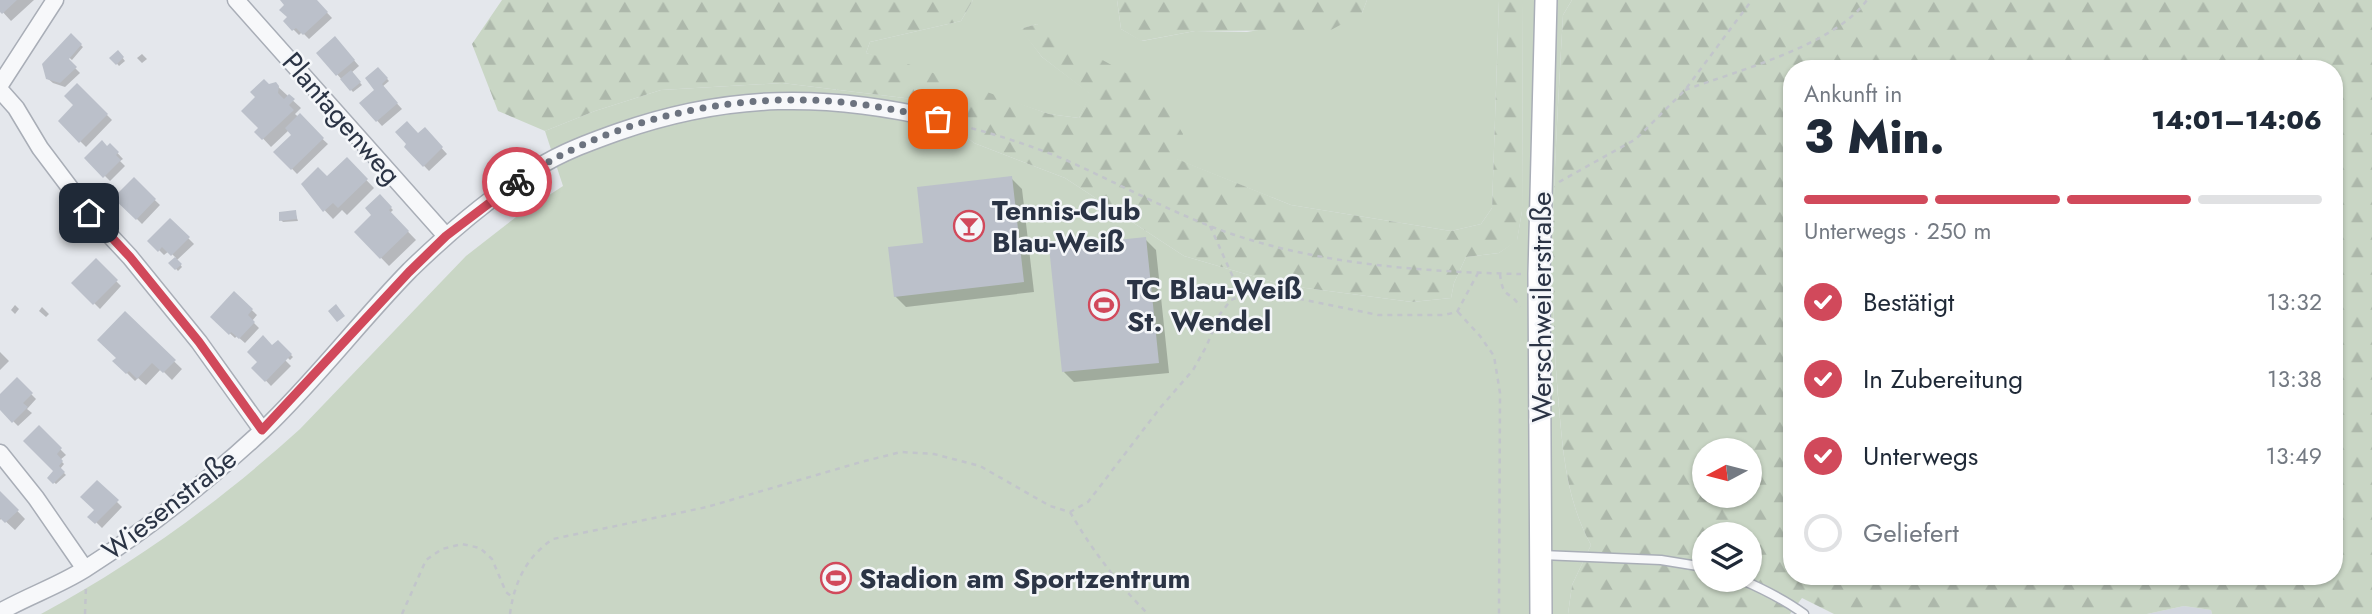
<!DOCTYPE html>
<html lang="de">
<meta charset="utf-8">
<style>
:root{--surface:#fff;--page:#f2f2f3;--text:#1f2937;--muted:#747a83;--line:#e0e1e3;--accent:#d1495b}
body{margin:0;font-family:Jost,sans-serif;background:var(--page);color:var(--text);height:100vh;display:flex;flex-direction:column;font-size:26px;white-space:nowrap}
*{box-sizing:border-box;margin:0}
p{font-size:23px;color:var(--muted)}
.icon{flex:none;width:38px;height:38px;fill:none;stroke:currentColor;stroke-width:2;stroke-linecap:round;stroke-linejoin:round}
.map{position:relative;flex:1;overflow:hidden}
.drawer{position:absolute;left:1783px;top:60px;width:560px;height:525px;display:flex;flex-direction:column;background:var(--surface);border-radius:28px;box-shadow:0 2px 5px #0004}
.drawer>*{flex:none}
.needle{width:46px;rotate:263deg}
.buttons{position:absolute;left:1692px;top:438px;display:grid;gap:14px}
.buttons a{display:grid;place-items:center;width:70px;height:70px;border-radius:50%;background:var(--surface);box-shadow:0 2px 5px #0004;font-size:35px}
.pin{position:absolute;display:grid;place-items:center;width:60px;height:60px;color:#fff;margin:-30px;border-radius:14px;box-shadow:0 4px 10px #0006}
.courier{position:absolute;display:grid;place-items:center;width:70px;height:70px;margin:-35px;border:5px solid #d1495b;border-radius:50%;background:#fff;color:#222;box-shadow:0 2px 9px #0007}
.overview em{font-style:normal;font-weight:800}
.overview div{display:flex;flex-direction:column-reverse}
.overview{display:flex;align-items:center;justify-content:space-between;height:119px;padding:0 21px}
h1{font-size:46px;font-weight:800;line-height:52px}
.bar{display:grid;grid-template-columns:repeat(4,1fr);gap:10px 7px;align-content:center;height:84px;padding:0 21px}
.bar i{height:9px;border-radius:5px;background:var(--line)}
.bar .on{background:var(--accent)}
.bar p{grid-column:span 4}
ol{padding:0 21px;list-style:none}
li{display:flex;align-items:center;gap:21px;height:77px}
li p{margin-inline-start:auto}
li .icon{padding:7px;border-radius:50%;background:var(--accent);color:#fff;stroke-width:4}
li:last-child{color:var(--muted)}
li i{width:38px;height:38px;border:4px solid var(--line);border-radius:50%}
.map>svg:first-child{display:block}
.built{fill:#d2d6de}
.grass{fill:#c9d6c5}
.forest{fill:url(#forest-firs);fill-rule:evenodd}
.shadow{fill:#0003}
.building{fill:#bbc0ca}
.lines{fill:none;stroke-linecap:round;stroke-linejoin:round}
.lane-casing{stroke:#a9aeb7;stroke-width:11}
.street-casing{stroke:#a9aeb7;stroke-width:19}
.secondary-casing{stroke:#a9aeb7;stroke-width:24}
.path{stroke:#c2c5cb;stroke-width:2.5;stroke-dasharray:5 5;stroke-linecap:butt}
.lane{stroke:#f7f8fa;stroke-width:8}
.street{stroke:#f7f8fa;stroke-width:16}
.secondary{stroke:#fff;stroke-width:21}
.done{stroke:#6c737f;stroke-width:7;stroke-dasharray:0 12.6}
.route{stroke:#d1495b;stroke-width:9}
.labels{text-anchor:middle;stroke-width:5;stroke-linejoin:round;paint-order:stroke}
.street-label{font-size:28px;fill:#2b3445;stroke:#f4f6f9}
.poi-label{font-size:28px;font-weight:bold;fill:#2b3445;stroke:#f4f6f9;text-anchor:start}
</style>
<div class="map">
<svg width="2372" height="614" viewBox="0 0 2372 614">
<defs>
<pattern id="forest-firs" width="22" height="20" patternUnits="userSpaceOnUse" patternTransform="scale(1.75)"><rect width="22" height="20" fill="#c9d6c5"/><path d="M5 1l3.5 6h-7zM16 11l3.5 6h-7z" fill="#adb8ab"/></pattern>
</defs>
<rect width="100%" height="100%" fill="#e4e7ec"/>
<path class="built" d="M2184 606 2211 610 2212 614H2147Z"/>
<path class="grass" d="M973 0H1117L1121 29 1142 41 1195 31 1247 32 1362 13 1367 0H1499L1492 208 1481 224 1451 231 1291 205 1176 159 1037 24 1021 29 1042 57 1091 94 1079 118 1049 114 866 53 870 42 961 21Z
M1523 0H1572L1563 15C1556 142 1547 270 1558 397 1563 450 1565 497 1591 545L1572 585 1568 614H41C134 564 222 500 300 429L466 256 520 214 563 186 545 131 595 111 661 90 782 83 921 100 974 143 1065 178 1184 256 1283 285 1412 302 1451 298 1454 283 1466 257 1499 253 1517 240 1522 211Z"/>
<path class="forest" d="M502 0H973L961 21 870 42 866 53 905 63 1049 114 1079 118 1090 94 1042 57 1020 29 1037 24 1157 90 1183 134 1177 159 1291 205 1451 231 1481 224 1492 208 1499 0H1523L1522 211 1517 241 1499 253 1466 257 1454 283 1451 298 1412 302 1283 285 1184 256 1065 178 974 143 921 100 782 83 661 90 595 111 545 131 498 111 472 44Z
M1117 0H1367L1362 13 1331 30 1195 31 1141 41 1121 29Z
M1572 0H2372V614H2212L2211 610 2184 606 2147 614H1834L1802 598 1790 614H1568L1572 585 1591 545C1565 497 1563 450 1558 396 1547 270 1556 142 1563 15ZM1792 68H2334V576H1792ZM1704 450H1750V495H1704ZM1704 534H1750V579H1704Z"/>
<path class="shadow" d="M0 0H34L11 21 0 9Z
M282 0H315L332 18 309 39 302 32 299 35 285 21 289 18 287 5Z
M71 36 83 47 72 60 64 53 62 55 80 73 65 87 53 83 47 78Z
M340 44 359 66 351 73 362 85 353 92 318 53Z
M118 52 125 61 119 66 112 58Z
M142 54 147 59 142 63 137 58Z
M378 69 389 81 382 87 402 109 382 126 361 103 377 90Z
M275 84 301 108 295 114 328 144 297 174 276 152 293 135 289 130 271 147 257 132 260 128 269 86Z
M77 85 112 120 86 147 60 121 76 105Z
M425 130 447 154 429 171 406 147Z
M110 145 123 159 120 161 125 166 110 181 87 158Z
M347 160 374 188 347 215 342 210 333 219 313 198Z
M1011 178 1022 189 1034 292 906 307 895 296 925 244Z
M134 180 160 205 142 224 116 198Z
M380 197 393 210 390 213 416 240 389 266 356 232 374 215Z
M295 212 298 221 283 222 281 220Z
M170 220 194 244 177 260 182 267 178 271 171 263 176 258 169 251 164 255 150 241Z
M1145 239 1156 250 1169 373 1074 382 1064 372Z
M96 261 121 286 100 309 74 283Z
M234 293 257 315 252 321 259 328 245 343 237 336 235 338 212 317Z
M15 305 19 309 15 314 11 310Z
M42 307 49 314 46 317 39 311Z
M125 314 182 369 172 380 161 369 146 385 138 378 135 381 123 369 118 358Z
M278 342 293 357 290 360 284 354 282 357 291 366 271 386 254 368Z
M0 352 9 361 0 370Z
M17 380 36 399 27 409 32 413 18 426 0 408V397Z
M39 428 66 455 60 460 64 464 60 469 66 475 56 484 49 478 56 471Z
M97 482 122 507 102 528 90 516 96 510Z
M0 493 25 519 15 530 2 518 0 520Z"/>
<path class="building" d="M0 0H17L2 14 0 12Z
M280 0H317L328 12 303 35 296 28 292 31 283 21 287 17 279 10 284 5Z
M71 33 82 44 69 59 77 67 60 83 46 79 42 64Z
M335 36 355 60 336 76 316 53Z
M118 50 124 57 116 65 109 58Z
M378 67 388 78 382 84 398 103 376 122 359 103 374 90 365 78Z
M351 70 361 82 350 91 340 79Z
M264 79 269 84 276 82 279 86 278 93 284 99 289 94 295 99 289 105 294 110 262 140 254 132 258 128 241 111 255 97 250 92Z
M77 83 108 114 79 143 58 121 73 105 64 96Z
M300 113 324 138 291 170 273 152 291 135 285 128Z
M407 121 418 133 425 127 443 147 423 167 404 147 406 144 395 132Z
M102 140 107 146 110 143 119 152 116 155 121 160 103 178 84 158Z
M347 157 368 179 338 208 333 203 323 212 301 184 318 167 327 176Z
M1012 176 1024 282 894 297 888 247 923 243 917 187Z
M134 177 156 199 136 220 113 198Z
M380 194 392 207 389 210 409 231 380 259 354 232 371 215 365 208Z
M296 210 297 219 279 221V212Z
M170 218 190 237 171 256 162 247 158 252 147 241Z
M1146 237 1159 363 1062 372 1049 247Z
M175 257 182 264 175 270 168 263Z
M96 258 118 280 93 305 71 283Z
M234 291 253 309 248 315 255 322 239 339 231 332 229 335 210 317Z
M336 304 345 316 337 322 328 311Z
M125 311 176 360 163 373 152 363 137 379 129 371 126 374 112 361 116 358 97 340Z
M263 335 272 345 278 340 292 354 265 382 251 368 257 362 247 352Z
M17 377 33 393 23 403 28 407 12 423 0 410V394Z
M39 425 62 448 57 454 63 461 59 466 65 472 53 484 47 478 53 471 23 441Z
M97 480 119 500 95 524 87 517 94 510 80 497Z
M0 491 19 510 5 523 0 518Z"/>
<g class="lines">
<g class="lane-casing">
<path id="lane" d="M1542 555 1661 560 1704 567
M1740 579C1763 589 1784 599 1804 614"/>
</g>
<g class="street-casing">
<path id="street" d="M236 0 446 236
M0 85 55 0
M0 90 16 108 40 148 89 213 130 257 199 342 262 430
M0 453 36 498 85 569
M0 612C28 596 58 586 85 569 146 530 209 480 262 431 315 381 359 322 410 270 448 233 491 196 537 168 562 152 590 142 618 132 729 93 826 93 938 119"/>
</g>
<g class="secondary-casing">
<path id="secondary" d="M1541 614 1539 274 1546 0"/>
</g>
<path class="path" d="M1685 90C1737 71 1835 45 1867 0
M952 123C991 133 1031 145 1068 161 1124 186 1179 217 1238 236 1327 265 1428 272 1521 274
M1559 182 1636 139 1685 90 1752 0
M1210 226 1241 295
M1500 274C1503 301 1510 289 1520 307
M1458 312 1480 336 1494 356 1500 393 1499 614
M1070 512C1092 550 1117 583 1148 614
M85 614 86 586
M402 614 426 560 442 549 462 544 480 548 492 559 506 592 512 597
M510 614C514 583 526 557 553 539L707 507 861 462 901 452 934 454 980 466 1050 506 1070 512 1088 502 1160 408 1193 370 1206 347 1220 314 1231 300 1250 292 1271 293 1378 315H1444L1457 312 1478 273"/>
<use href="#lane" class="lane"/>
<use href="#street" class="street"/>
<use href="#secondary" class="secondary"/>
</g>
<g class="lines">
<path class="done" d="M517 182C594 127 707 98 801 100 848 100 893 109 938 119"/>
<path class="route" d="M89 213 130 257 199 342 262 430 409 272 446 236 517 182"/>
</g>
<defs>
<g id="bar-ring" transform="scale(1.575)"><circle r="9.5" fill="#f4f6f9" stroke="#d1495b" stroke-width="1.5"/><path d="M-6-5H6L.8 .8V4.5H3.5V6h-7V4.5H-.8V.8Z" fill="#d1495b"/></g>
<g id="stadium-ring" transform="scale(1.575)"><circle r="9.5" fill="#f4f6f9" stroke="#d1495b" stroke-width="1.5"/><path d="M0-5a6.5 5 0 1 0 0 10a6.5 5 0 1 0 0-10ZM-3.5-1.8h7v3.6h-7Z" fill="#d1495b"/></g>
</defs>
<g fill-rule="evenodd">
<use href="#bar-ring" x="969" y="226"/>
<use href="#stadium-ring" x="1104" y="305"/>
<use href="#stadium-ring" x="836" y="578"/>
</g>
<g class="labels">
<g class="street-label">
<text transform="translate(342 118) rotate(49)" y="10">Plantagenweg</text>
<text transform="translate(1541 307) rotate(-90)" y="10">Werschweilerstraße</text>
<text transform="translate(169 504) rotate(-38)" y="10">Wiesenstraße</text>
</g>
<g class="poi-label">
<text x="992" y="220">Tennis-Club<tspan x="992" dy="32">Blau-Weiß</tspan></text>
<text x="1127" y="299">TC Blau-Weiß<tspan x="1127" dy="32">St. Wendel</tspan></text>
<text x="859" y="588">Stadion am Sportzentrum</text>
</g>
</g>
</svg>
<div class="buttons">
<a><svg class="needle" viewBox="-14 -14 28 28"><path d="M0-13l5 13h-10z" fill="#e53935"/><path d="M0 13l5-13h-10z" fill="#747a83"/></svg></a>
<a><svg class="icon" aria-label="layers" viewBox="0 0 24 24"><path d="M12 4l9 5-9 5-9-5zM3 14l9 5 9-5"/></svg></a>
</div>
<div class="pin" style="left:938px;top:119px;background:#ea580c"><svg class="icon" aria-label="bag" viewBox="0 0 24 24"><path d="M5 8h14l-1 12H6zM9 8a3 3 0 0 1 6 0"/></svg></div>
<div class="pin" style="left:89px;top:213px;background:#1f2937"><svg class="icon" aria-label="home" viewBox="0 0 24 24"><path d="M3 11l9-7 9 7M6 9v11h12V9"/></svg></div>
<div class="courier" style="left:517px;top:182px"><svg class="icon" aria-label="bike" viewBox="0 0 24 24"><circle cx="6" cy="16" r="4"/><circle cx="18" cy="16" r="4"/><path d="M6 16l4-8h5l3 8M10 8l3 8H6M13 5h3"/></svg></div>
<section class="drawer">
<div class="overview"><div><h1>3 Min.</h1><p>Ankunft in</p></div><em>14:01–14:06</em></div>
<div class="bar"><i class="on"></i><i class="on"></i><i class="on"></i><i></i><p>Unterwegs · 250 m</p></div>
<ol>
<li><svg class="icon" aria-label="check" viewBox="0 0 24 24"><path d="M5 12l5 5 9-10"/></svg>Bestätigt<p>13:32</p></li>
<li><svg class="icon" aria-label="check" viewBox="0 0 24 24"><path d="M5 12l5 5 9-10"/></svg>In Zubereitung<p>13:38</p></li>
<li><svg class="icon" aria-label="check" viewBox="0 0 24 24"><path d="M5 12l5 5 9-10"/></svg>Unterwegs<p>13:49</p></li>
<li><i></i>Geliefert</li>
</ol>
</section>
</div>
